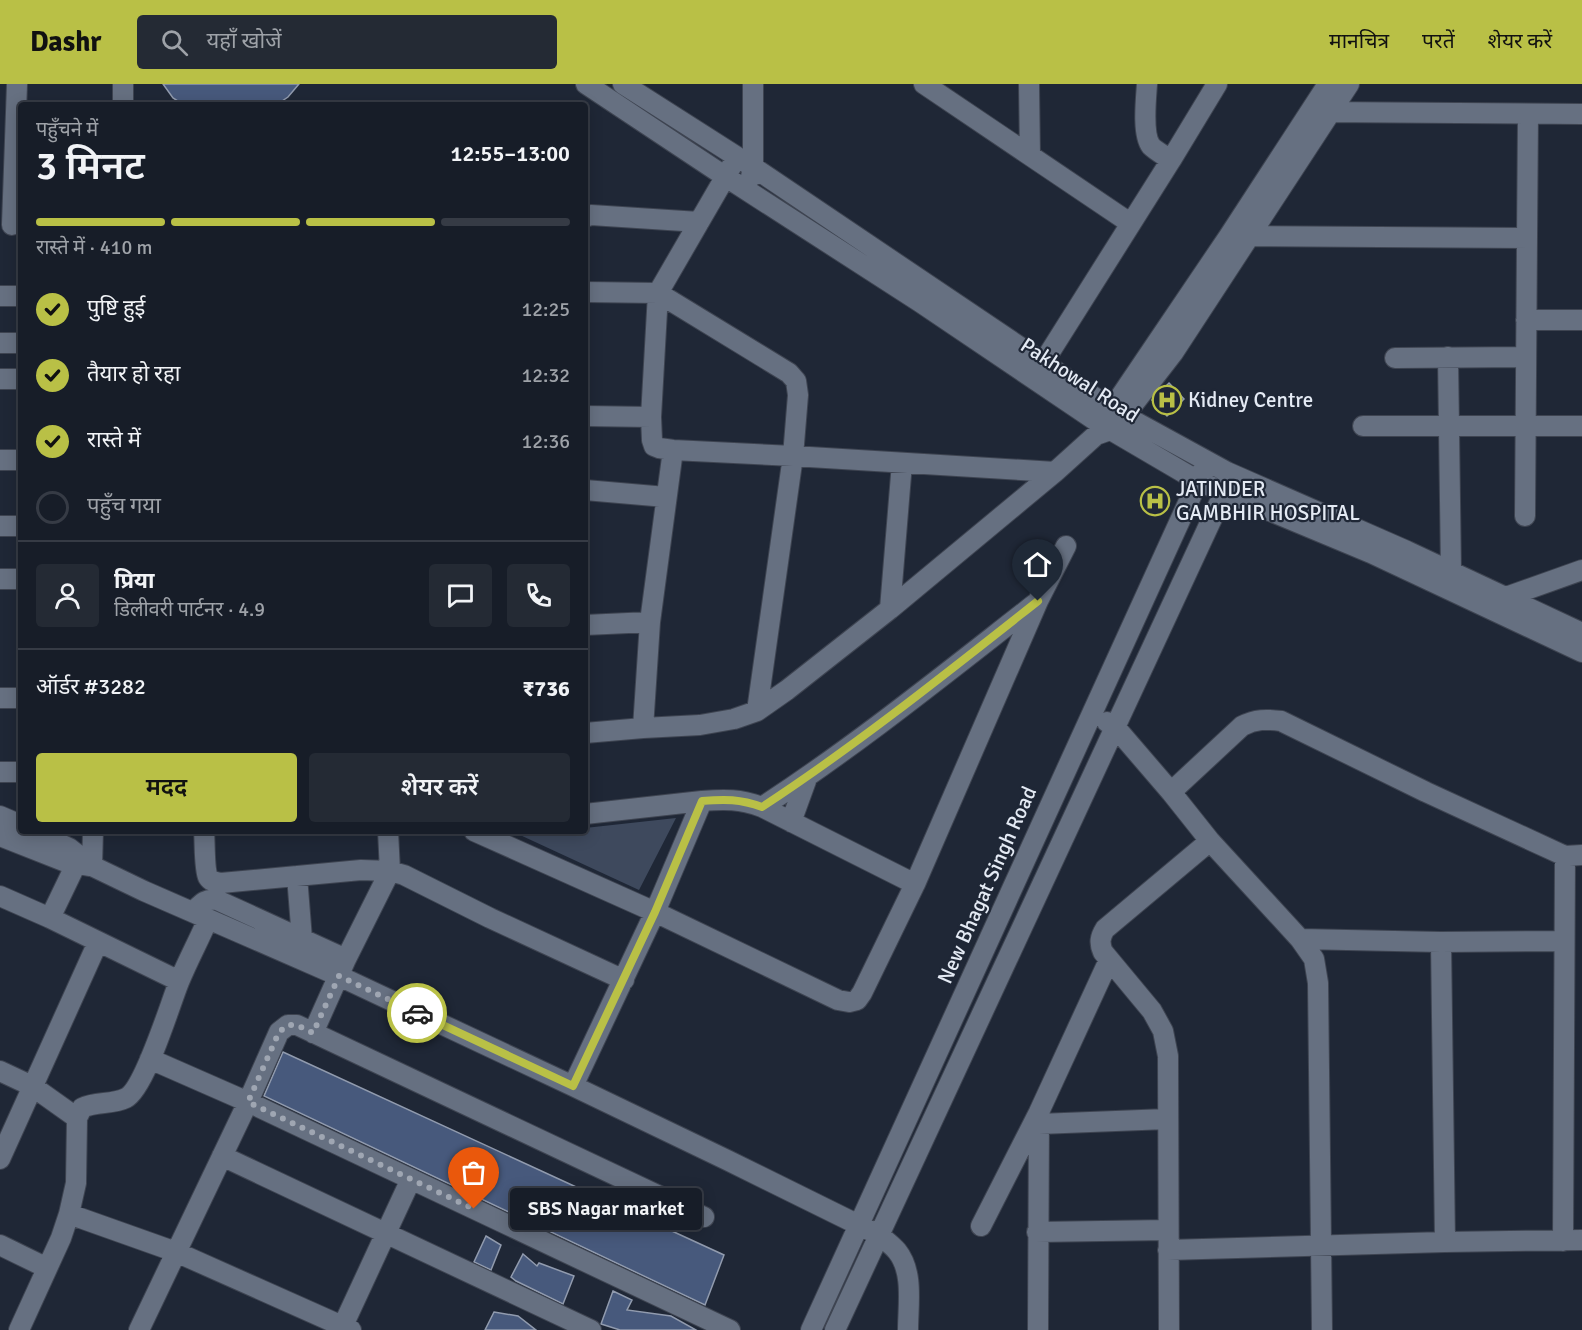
<!DOCTYPE html>
<html lang="hi">
<meta charset="utf-8">
<style>
:root{--surface:#171d28;--page:#242a34;--text:#f1f3f6;--muted:#9ea2a8;--line:#363b45;--accent:#b9c046}
body{margin:0;font-family:Signika,"Noto Sans Devanagari",sans-serif;background:var(--page);color:var(--text);height:100vh;display:flex;flex-direction:column;font-size:22px;white-space:nowrap}
*{box-sizing:border-box;margin:0}
p{font-size:20px;color:var(--muted)}
.icon{flex:none;width:33px;height:33px;fill:none;stroke:currentColor;stroke-width:2;stroke-linecap:round;stroke-linejoin:round}
.map{position:relative;flex:1;overflow:hidden}
.sheet{position:absolute;left:18px;top:18px;width:570px;height:732px;display:flex;flex-direction:column;background:var(--surface);border-radius:6px;box-shadow:0 3px 15px #0003,0 0 0 2px var(--line)}
.sheet>*{flex:none}
.pin{position:absolute;display:grid;place-items:center;width:51px;height:51px;color:#fff;margin:-62px -26px;border-radius:50% 50% 50% 0;rotate:-45deg;box-shadow:0 0 6px #0007}
.pin .icon{rotate:45deg}
.courier{position:absolute;display:grid;place-items:center;width:60px;height:60px;margin:-30px;border:4px solid #b9c046;border-radius:50%;background:#fff;color:#222;box-shadow:0 2px 8px #0007}
.bubble{position:absolute;height:42px;border-radius:6px;background:var(--surface);box-shadow:0 3px 15px #0003,0 0 0 2px var(--line);font-size:20px;font-weight:600;line-height:42px;text-align:center}
.head em{font-style:normal;font-weight:600}
.head div{display:flex;flex-direction:column-reverse}
.head{display:flex;align-items:center;justify-content:space-between;height:102px;padding:0 18px}
h1{font-size:39px;font-weight:600;line-height:45px}
.bar{display:grid;grid-template-columns:repeat(4,1fr);gap:9px 6px;align-content:center;height:72px;padding:0 18px}
.bar i{height:8px;border-radius:4px;background:var(--line)}
.bar .selected{background:var(--accent)}
.bar p{grid-column:span 4}
.line{display:flex;align-items:center;gap:15px;padding:0 18px;border-top:2px solid var(--line)}
.line div{flex:1}
.round{display:grid;place-items:center;flex:none;width:63px;height:63px;border-radius:6px;background:var(--page)}
ol{padding:0 18px;list-style:none}
li{display:flex;align-items:center;gap:18px;height:66px}
li p{margin-inline-start:auto}
li .icon{padding:6px;border-radius:50%;background:var(--accent);color:#111;stroke-width:4}
li:last-child{color:var(--muted)}
li i{width:33px;height:33px;border:3px solid var(--line);border-radius:50%}
.action{display:flex;gap:12px;margin-top:auto;padding:12px 18px}
.action a{flex:1;height:69px;border-radius:6px;background:var(--accent);color:#111;font-size:24px;font-weight:600;line-height:69px;text-align:center}
.action a+a{background:var(--page);color:var(--text)}
header{display:flex;align-items:center;gap:36px;box-sizing:border-box;height:84px;padding:0 30px;background:var(--accent);color:#111}
header strong{font-size:28px}
nav{display:flex;gap:33px;margin-inline-start:auto;font-size:21px}
.search{width:420px;height:54px;background:var(--page);display:flex;align-items:center;gap:15px;box-sizing:border-box;padding:0 21px;border-radius:6px;color:var(--muted);font-size:22px}
.map>svg:first-child{display:block}
.green{fill:#3e495d}
.building{fill:#47597c;stroke:#919bae;stroke-width:1.5}
.lines{fill:none;stroke-linecap:round;stroke-linejoin:round}
.minor-casing{stroke:#3e4451;stroke-width:22}
.minor{stroke:#667081;stroke-width:20}
.done{stroke:#9fa6b2;stroke-width:6;stroke-dasharray:0 10.8}
.route{stroke:#b9c046;stroke-width:8}
.labels{text-anchor:middle;stroke-width:4.5;stroke-linejoin:round;paint-order:stroke}
.street-label{font-size:21px;fill:#e4eaf4;stroke:#1f2736}
.poi-label{font-size:21px;fill:#e4eaf4;stroke:#1f2736;text-anchor:start}
</style>
<header>
<strong>Dashr</strong>
<div class="search"><svg class="icon" aria-label="search" viewBox="0 0 24 24"><circle cx="10" cy="10" r="6"/><path d="M15 15l6 6"/></svg>यहाँ खोजें</div>
<nav><a>मानचित्र</a><a>परतें</a><a>शेयर करें</a></nav>
</header>
<div class="map">
<svg width="1582" height="1246" viewBox="0 0 1582 1246">
<rect width="100%" height="100%" fill="#1f2736"/>
<path class="green" d="M676 734 639 806 520 751 556 747H585V744Z"/>
<path class="building" d="M163 0H299L288 13 276 21H184L173 14Z
M1169 299 1184 315 1167 332 1152 316Z
M283 968 724 1171 705 1221 264 1012Z
M486 1152 501 1161 491 1186 474 1178Z
M523 1170 537 1182 539 1179 574 1192 563 1220 516 1197 511 1193Z
M613 1207 632 1216 627 1226 671 1232 696 1246H620L601 1240Z
M494 1228 518 1232 536 1246H485Z"/>
<g class="lines">
<g class="minor-casing">
<path id="minor" d="M586 0 726 93 920 218 1099 339 1198 397 1371 469 1582 568
M623 0 753 83 1112 325 1227 388 1407 467 1582 549
M924 0 1130 139
M1029 0 1030 71
M123 21V0
M1321 28 1582 30
M1171 76 1217 0
M731 83 658 209 651 333 652 356 654 362 659 364 673 366 793 372 1055 388
M751 93 753 83V0
M585 133 591 131 699 138
M12 141 17 0
M1229 152 1527 154 1525 432
M1527 154 1528 30
M585 208 658 209 789 289 796 297 798 311 793 372 757 627
M0 212H21
M1526 236H1582
M0 259H21
M1448 273 1451 487
M1395 274 1526 273
M1043 279 1171 76C1165 72 1156 67 1151 62 1142 50 1146 15 1147 0
M0 295H21
M585 332 651 333
M1105 333 1112 325 1229 152 1328 0
M1363 342H1582
M0 376H21
M585 406 666 413
M0 442H21
M0 495H21
M1506 513 1582 486
M890 525 902 379
M585 541 650 538
M0 614H21
M1107 638 1116 644 1171 708
M643 644 700 641 734 635 757 627 787 606 890 525 1055 388 1096 351 1110 346 1125 331 1173 269 1349 0
M585 649 643 644 650 538 673 366
M0 688H21
M762 723C857 661 946 589 1036 519
M585 730 702 717
M0 732 21 741
M791 738 807 694
M33 747 69 764 92 782 144 807 339 892 573 1002 727 1076 879 1151C885 1156 892 1161 897 1167 914 1188 908 1221 908 1246
M204 747C205 757 204 785 208 793 211 798 216 798 221 799L361 786 390 787 404 791 490 834 624 896
M474 747 655 828 838 916 849 918 857 916 862 909 915 800
M0 752 66 778 89 782
M1210 757 1300 855 1314 875 1318 899 1322 1246
M92 782 93 747
M297 792 302 855
M0 812 50 834 179 897
M193 828C201 820 205 814 217 816L346 875
M50 834 76 780
M1300 855 1441 858 1564 857
M1441 858 1445 1158
M313 949 346 875 390 787 388 747
M150 975 248 1018 279 948 288 941H297L704 1133
M0 987 32 1002 77 1034
M573 1002 655 828 702 717C725 715 740 715 762 723L915 800 1038 517 1066 462
M1039 1040 1167 1035
M222 1072 591 1246
M0 1075 98 858
M69 1130 176 1168 351 1246
M981 1142 1038 1030
M1037 1148 1167 1146
M1563 1157 1565 772
M0 1161 47 1184
M1168 1166 1445 1158 1582 1156
M19 1246 61 1154 69 1130 76 1099 77 1034 82 1024C96 1017 112 1021 126 1014 145 1004 170 920 179 898 188 876 199 856 208 835
M139 1246 248 1018 730 1246
M341 1246 411 1095
M811 1246 1203 386
M835 1246 1229 398
M1038 1246 1039 1028 1109 876
M1169 1246 1168 972 1163 947 1152 927 1103 868C1099 859 1100 853 1105 845L1210 757 1171 708 1242 642C1256 635 1266 635 1281 637L1426 708 1565 772 1582 771"/>
</g>
<use href="#minor" class="minor"/>
</g>
<g class="lines">
<path class="done" d="M417 929 339 892 313 949 297 941H288L279 948 248 1018 474 1125"/>
<path class="route" d="M417 929 573 1002 655 828 702 717C725 715 740 715 762 723 858 660 948 588 1038 517"/>
</g>
<defs>
<g id="hospital-ring" transform="scale(1.5)"><circle r="9.5" fill="#1f2736" stroke="#b9c046" stroke-width="1.5"/><path d="M-5-5h3v3.5h4V-5h3V5h-3V1.5h-4V5h-3Z" fill="#b9c046"/></g>
</defs>
<g fill-rule="evenodd">
<use href="#hospital-ring" x="1167" y="316"/>
<use href="#hospital-ring" x="1155" y="417"/>
</g>
<g class="labels">
<g class="street-label">
<text transform="translate(1080 296) rotate(33)" y="7">Pakhowal Road</text>
<text transform="translate(987 801) rotate(-66)" y="7">New Bhagat Singh Road</text>
</g>
<g class="poi-label">
<text x="1188" y="323">Kidney Centre</text>
<text x="1176" y="412">JATINDER<tspan x="1176" dy="24">GAMBHIR HOSPITAL</tspan></text>
</g>
</g>
</svg>
<div class="pin" style="left:474px;top:1125px;background:#ea580c"><svg class="icon" aria-label="bag" viewBox="0 0 24 24"><path d="M5 8h14l-1 12H6zM9 8a3 3 0 0 1 6 0"/></svg></div>
<div class="pin" style="left:1038px;top:517px;background:#1f2937"><svg class="icon" aria-label="home" viewBox="0 0 24 24"><path d="M3 11l9-7 9 7M6 9v11h12V9"/></svg></div>
<div class="courier" style="left:417px;top:929px"><svg class="icon" aria-label="car" viewBox="0 0 24 24"><path d="M5 17H2v-5l4-1 3-4h7l3 4 3 1v5h-3M9 17h6M6 11h13"/><circle cx="7" cy="17" r="2"/><circle cx="17" cy="17" r="2"/></svg></div>
<div class="bubble" style="left:510px;top:1104px;width:192px">SBS Nagar market</div>
<section class="sheet">
<div class="head"><div><h1>3 मिनट</h1><p>पहुँचने में</p></div><em>12:55–13:00</em></div>
<div class="bar"><i class="selected"></i><i class="selected"></i><i class="selected"></i><i></i><p>रास्ते में · 410 m</p></div>
<ol>
<li><svg class="icon" aria-label="check" viewBox="0 0 24 24"><path d="M5 12l5 5 9-10"/></svg>पुष्टि हुई<p>12:25</p></li>
<li><svg class="icon" aria-label="check" viewBox="0 0 24 24"><path d="M5 12l5 5 9-10"/></svg>तैयार हो रहा<p>12:32</p></li>
<li><svg class="icon" aria-label="check" viewBox="0 0 24 24"><path d="M5 12l5 5 9-10"/></svg>रास्ते में<p>12:36</p></li>
<li><i></i>पहुँच गया</li>
</ol>
<div class="line" style="height:108px"><a class="round"><svg class="icon" aria-label="person" viewBox="0 0 24 24"><circle cx="12" cy="8" r="4"/><path d="M4 21q1-7 8-7t8 7"/></svg></a><div><b>प्रिया</b><p>डिलीवरी पार्टनर · 4.9</p></div><a class="round"><svg class="icon" aria-label="chat" viewBox="0 0 24 24"><path d="M4 5h16v11H9l-5 4z"/></svg></a><a class="round"><svg class="icon" aria-label="phone" viewBox="0 0 24 24"><path d="M5 4h4l2 5-3 2q2 4 5 5l2-3 5 2v4C11 20 4 13 5 4z"/></svg></a></div>
<div class="line" style="height:78px"><div>ऑर्डर #3282</div><b>₹736</b></div>
<div class="action"><a>मदद</a><a>शेयर करें</a></div>
</section>
</div>
